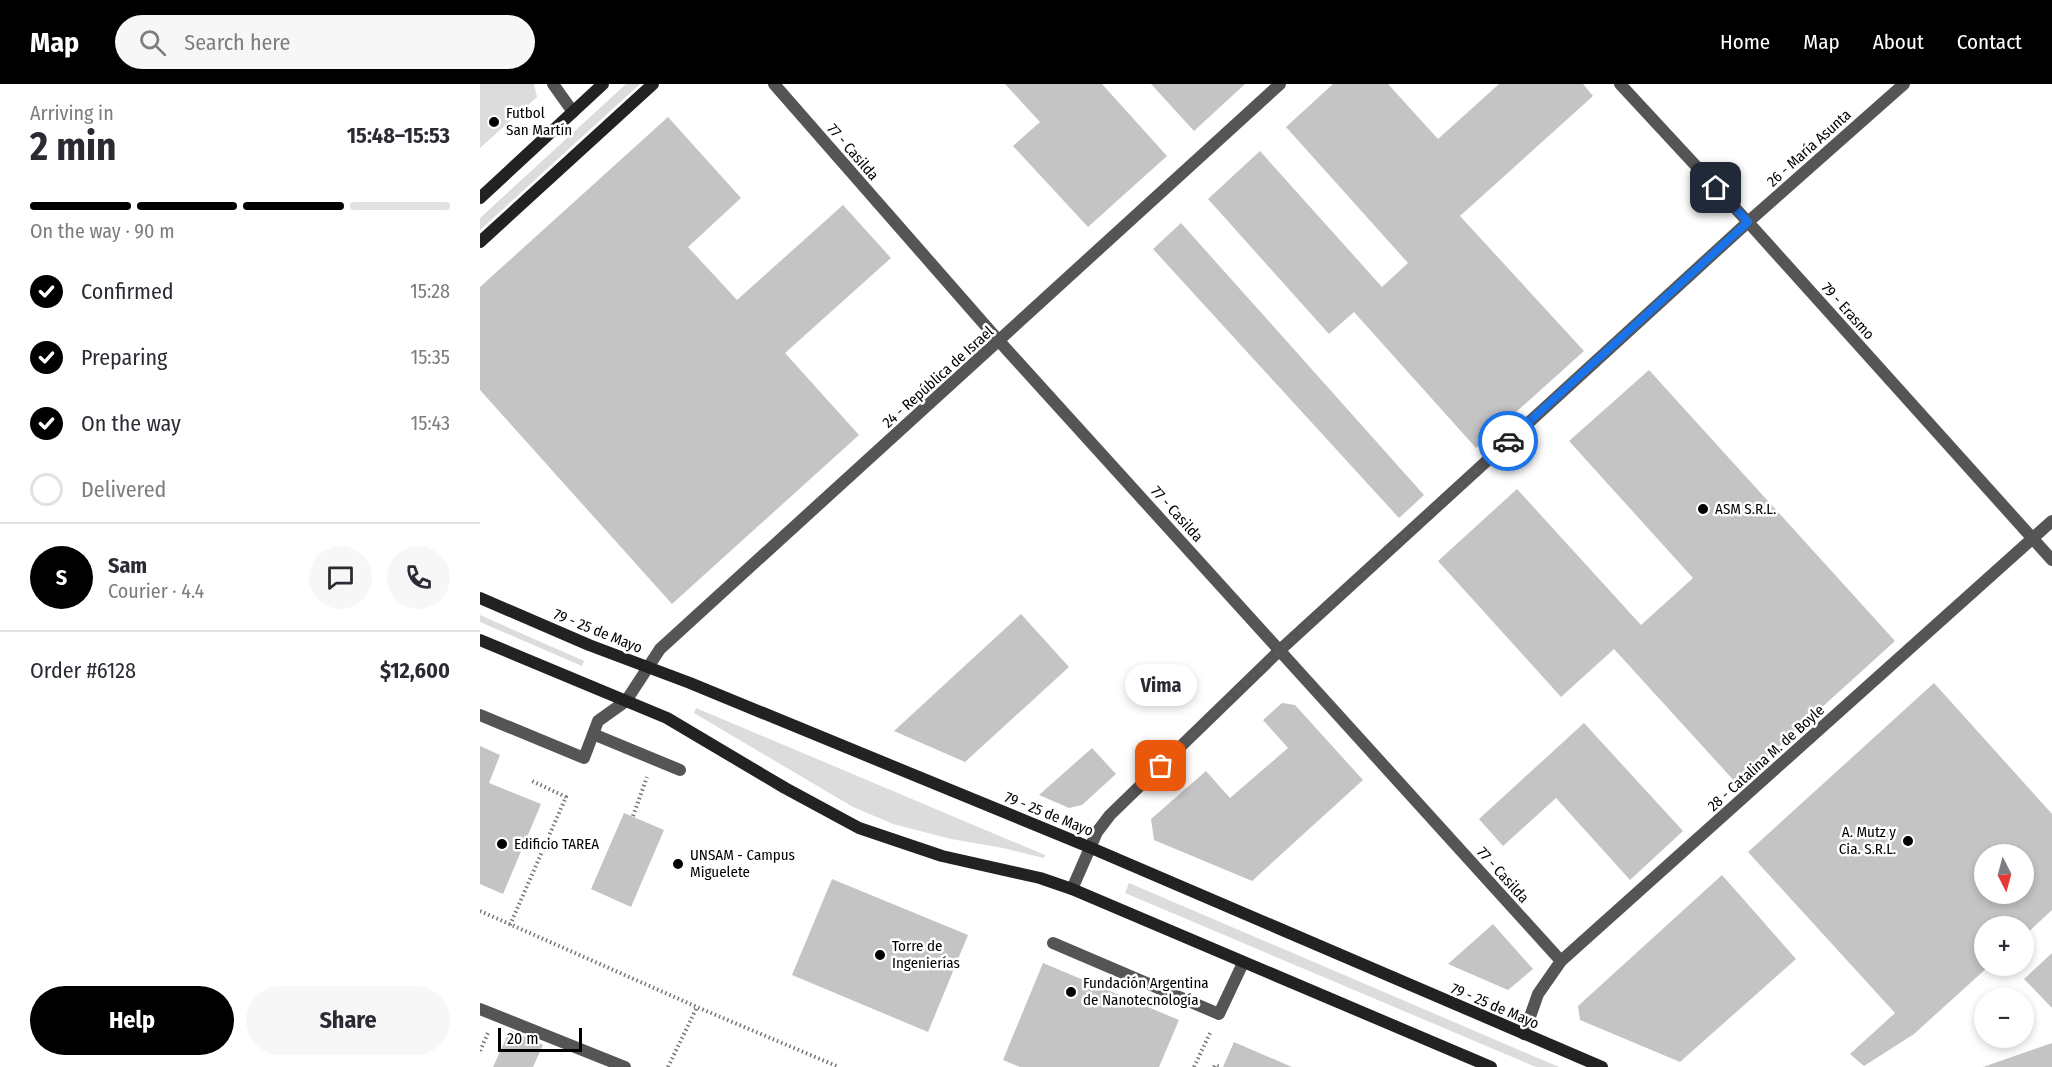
<!DOCTYPE html>
<meta charset="utf-8">
<style>
:root{--surface:#fff;--page:#f7f7f7;--text:#2b2b33;--muted:#7c7c81;--line:#e1e1e2;--accent:#000}
body{margin:0;font-family:"Fira Sans Condensed",sans-serif;background:var(--page);color:var(--text);height:100vh;display:flex;flex-direction:column;font-size:22px;white-space:nowrap}
*{box-sizing:border-box;margin:0}
p{font-size:20px;color:var(--muted)}
.icon{flex:none;width:33px;height:33px;fill:none;stroke:currentColor;stroke-width:2;stroke-linecap:round;stroke-linejoin:round}
.map{position:relative;flex:1;overflow:hidden}
.panel{display:flex;flex-direction:column;background:var(--surface);width:480px}
.panel>*{flex:none}
.needle{width:39px;rotate:174deg}
.buttons{position:absolute;left:1494px;top:760px;display:grid;gap:12px}
.buttons a{display:grid;place-items:center;width:60px;height:60px;border-radius:50%;background:var(--surface);box-shadow:0 3px 9px #0003;font-size:30px}
.scale{position:absolute;left:18px;bottom:15px;width:84px;box-sizing:border-box;padding-left:6px;border:3px solid #000;border-top:0;font-size:16px;line-height:21px;white-space:nowrap;color:#000;-webkit-text-stroke:4px #fff;paint-order:stroke}
.pin{position:absolute;display:grid;place-items:center;width:51px;height:51px;color:#fff;margin:-26px;border-radius:12px;box-shadow:0 3px 9px #0006}
.courier{position:absolute;display:grid;place-items:center;width:60px;height:60px;margin:-30px;border:4px solid #1a73e8;border-radius:50%;background:#fff;color:#222;box-shadow:0 2px 8px #0007}
.bubble{position:absolute;height:42px;border-radius:21px;background:var(--surface);box-shadow:0 3px 9px #0003;font-size:20px;font-weight:700;line-height:42px;text-align:center}
.headline em{font-style:normal;font-weight:700}
.headline div{display:flex;flex-direction:column-reverse}
.headline{display:flex;align-items:center;justify-content:space-between;height:102px;padding:0 30px}
h1{font-size:39px;font-weight:700;line-height:45px}
.bar{display:grid;grid-template-columns:repeat(4,1fr);gap:9px 6px;align-content:center;height:72px;padding:0 30px}
.bar i{height:8px;border-radius:4px;background:var(--line)}
.bar .current{background:var(--accent)}
.bar p{grid-column:span 4}
.line{display:flex;align-items:center;gap:15px;padding:0 30px;border-top:2px solid var(--line)}
.line div{flex:1}
.round{display:grid;place-items:center;flex:none;width:63px;height:63px;border-radius:32px;background:var(--page)}
ol{padding:0 30px;list-style:none}
li{display:flex;align-items:center;gap:18px;height:66px}
li p{margin-inline-start:auto}
li .icon{padding:6px;border-radius:50%;background:var(--accent);color:#fff;stroke-width:4}
li:last-child{color:var(--muted)}
li i{width:33px;height:33px;border:3px solid var(--line);border-radius:50%}
.cta{display:flex;gap:12px;margin-top:auto;padding:12px 30px}
.cta a{flex:1;height:69px;border-radius:36px;background:var(--accent);color:#fff;font-size:24px;font-weight:700;line-height:69px;text-align:center}
.cta a+a{background:var(--page);color:var(--text)}
header{display:flex;align-items:center;gap:36px;box-sizing:border-box;height:84px;padding:0 30px;background:var(--accent);color:#fff}
header strong{font-size:28px}
nav{display:flex;gap:33px;margin-inline-start:auto;font-size:21px}
.search{width:420px;height:54px;background:var(--page);display:flex;align-items:center;gap:15px;box-sizing:border-box;padding:0 21px;border-radius:33px;color:var(--muted);font-size:22px}
main{display:flex;flex:1;min-height:0}
.map>svg:first-child{display:block}
.green{fill:#dcdcdc}
.building{fill:#c4c4c4;fill-rule:evenodd}
.lines{fill:none;stroke-linecap:round;stroke-linejoin:round}
.path{stroke:#777;stroke-width:4;stroke-dasharray:1.5 3;stroke-linecap:butt}
.service{stroke:#555;stroke-width:12}
.minor{stroke:#555;stroke-width:12}
.secondary{stroke:#222;stroke-width:12}
.done{stroke:#595959;stroke-width:6;stroke-dasharray:0 10.8}
.route{stroke:#1a73e8;stroke-width:8}
.poi-dot{fill:#000;stroke:#fff;stroke-width:2}
.labels{text-anchor:middle;stroke-width:5;stroke-linejoin:round;paint-order:stroke}
.poi-label{font-size:15px;fill:#000;stroke:#fff;text-anchor:start}
.street-label{font-size:15px;fill:#000;stroke:#fff}
</style>
<header>
<strong>Map</strong>
<div class="search"><svg class="icon" aria-label="search" viewBox="0 0 24 24"><circle cx="10" cy="10" r="6"/><path d="M15 15l6 6"/></svg>Search here</div>
<nav><a>Home</a><a>Map</a><a>About</a><a>Contact</a></nav>
</header>
<main>
<section class="panel">
<div class="headline"><div><h1>2 min</h1><p>Arriving in</p></div><em>15:48–15:53</em></div>
<div class="bar"><i class="current"></i><i class="current"></i><i class="current"></i><i></i><p>On the way · 90 m</p></div>
<ol>
<li><svg class="icon" aria-label="check" viewBox="0 0 24 24"><path d="M5 12l5 5 9-10"/></svg>Confirmed<p>15:28</p></li>
<li><svg class="icon" aria-label="check" viewBox="0 0 24 24"><path d="M5 12l5 5 9-10"/></svg>Preparing<p>15:35</p></li>
<li><svg class="icon" aria-label="check" viewBox="0 0 24 24"><path d="M5 12l5 5 9-10"/></svg>On the way<p>15:43</p></li>
<li><i></i>Delivered</li>
</ol>
<div class="line" style="height:108px"><b class="round" style="background:var(--accent);color:#fff">S</b><div><b>Sam</b><p>Courier · 4.4</p></div><a class="round"><svg class="icon" aria-label="chat" viewBox="0 0 24 24"><path d="M4 5h16v11H9l-5 4z"/></svg></a><a class="round"><svg class="icon" aria-label="phone" viewBox="0 0 24 24"><path d="M5 4h4l2 5-3 2q2 4 5 5l2-3 5 2v4C11 20 4 13 5 4z"/></svg></a></div>
<div class="line" style="height:78px"><div>Order #6128</div><b>$12,600</b></div>
<div class="cta"><a>Help</a><a>Share</a></div>
</section>
<div class="map">
<svg width="1572" height="983" viewBox="0 0 1572 983">
<rect width="100%" height="100%" fill="#fff"/>
<path class="green" d="M0 0H54L57 13 0 64Z
M146 0H160L0 146V134Z
M0 531 104 577 102 582 0 538Z
M216 624 565 771 564 774 523 764 471 755 413 740 373 723 214 629Z
M649 799 1079 983H1056L645 809Z"/>
<path class="building" d="M525 0H622L687 72 608 143 533 62 560 38Z
M671 0H765L714 47Z
M853 0H908L958 55 1019 0H1103L1113 12 980 132 1104 267 996 364 874 228 849 250 728 115 780 67 902 203 928 179 806 43Z
M188 33 261 114 208 163 257 216 363 121 411 174 305 269 379 351 192 520 0 306V203Z
M701 139 944 411 919 434 673 165Z
M1169 286 1415 557 1257 700 1134 565 1081 613 958 477 1037 405 1161 541 1213 494 1089 357Z
M541 530 589 583 485 678 414 647Z
M1454 599 1572 730V826L1544 852V843H1504V882H1509L1434 950 1384 982 1370 970 1415 929 1268 768ZM1504 771H1544V810H1504Z
M802 619 815 621 883 696 772 797 674 756 671 735 726 687 750 714 808 664 783 636Z
M1104 639 1203 747 1150 796 1076 714 1023 762 999 735Z
M0 662 20 671 9 699 61 720 23 810 0 800Z
M612 664 636 690 602 721 589 724 559 711Z
M144 729 184 746 151 823 111 805Z
M1242 791 1316 875 1200 978 1100 936 1098 922Z
M352 795 488 851 448 948 312 891Z
M1013 840 1053 885 1028 906 968 880Z
M1572 869V924L1544 895Z
M563 879 699 936 679 983H540L523 976Z
M30 946 63 961 53 983H13Z
M754 958 812 983H743Z
M1572 959V983H1503Z"/>
<g class="lines">
<path class="path" d="M153 732 167 693
M0 827 217 923 359 983
M30 841 86 713 50 696
M0 967 8 949
M188 983 217 923
M714 983 731 947
M734 983 735 981 740 983"/>
<path class="service" d="M73 0 93 28
M0 631 104 674 118 637 146 617
M113 650 200 686
M573 859 739 930 763 879
M0 925 145 983"/>
<path class="minor" d="M294 0 519 257 1081 877
M1140 0 1268 138 1572 476
M146 617 180 565 800 0
M592 805 617 748 630 731 800 566 1268 138 1424 0
M1044 950 1058 910 1081 877 1572 437"/>
<path class="secondary" d="M0 114 123 0
M0 158 173 0
M0 514 109 561 210 599 609 763 1122 983
M0 556 187 634 305 704 379 744 462 772 560 794 592 805 1011 983"/>
</g>
<g class="lines">
<path class="done" d="M681 682 800 566 1028 357"/>
<path class="route" d="M1028 357 1268 138 1236 104"/>
</g>
<g class="poi-dot">
<circle cx="14" cy="38" r="6"/>
<circle cx="1223" cy="425" r="6"/>
<circle cx="1428" cy="757" r="6"/>
<circle cx="22" cy="760" r="6"/>
<circle cx="198" cy="780" r="6"/>
<circle cx="400" cy="871" r="6"/>
<circle cx="591" cy="908" r="6"/>
</g>
<g class="labels">
<g class="poi-label">
<text x="26" y="34">Futbol<tspan x="26" dy="17">San Martín</tspan></text>
<text x="1235" y="430">ASM S.R.L.</text>
<text x="1416" y="753" text-anchor="end">A. Mutz y<tspan x="1416" dy="17">Cia. S.R.L.</tspan></text>
<text x="34" y="765">Edificio TAREA</text>
<text x="210" y="776">UNSAM - Campus<tspan x="210" dy="17">Miguelete</tspan></text>
<text x="412" y="867">Torre de<tspan x="412" dy="17">Ingenierías</tspan></text>
<text x="603" y="904">Fundación Argentina<tspan x="603" dy="17">de Nanotecnología</tspan></text>
</g>
<g class="street-label">
<text transform="translate(1329 64) rotate(-42)" y="5">26 - María Asunta</text>
<text transform="translate(373 68) rotate(49)" y="5">77 - Casilda</text>
<text transform="translate(1368 227) rotate(48)" y="5">79 - Erasmo</text>
<text transform="translate(458 293) rotate(-42)" y="5">24 - República de Israel</text>
<text transform="translate(697 430) rotate(48)" y="5">77 - Casilda</text>
<text transform="translate(118 547) rotate(22)" y="5">79 - 25 de Mayo</text>
<text transform="translate(1286 674) rotate(-42)" y="5">28 - Catalina M. de Boyle</text>
<text transform="translate(569 730) rotate(22)" y="5">79 - 25 de Mayo</text>
<text transform="translate(1023 791) rotate(48)" y="5">77 - Casilda</text>
<text transform="translate(1015 922) rotate(23)" y="5">79 - 25 de Mayo</text>
</g>
</g>
</svg>
<div class="buttons">
<a><svg class="needle" viewBox="-14 -14 28 28"><path d="M0-13l5 13h-10z" fill="#e53935"/><path d="M0 13l5-13h-10z" fill="#7c7c81"/></svg></a>
<a>+</a>
<a>−</a>
</div>
<div class="scale">20 m</div>
<div class="pin" style="left:681px;top:682px;background:#ea580c"><svg class="icon" aria-label="bag" viewBox="0 0 24 24"><path d="M5 8h14l-1 12H6zM9 8a3 3 0 0 1 6 0"/></svg></div>
<div class="pin" style="left:1236px;top:104px;background:#1f2937"><svg class="icon" aria-label="home" viewBox="0 0 24 24"><path d="M3 11l9-7 9 7M6 9v11h12V9"/></svg></div>
<div class="courier" style="left:1028px;top:357px"><svg class="icon" aria-label="car" viewBox="0 0 24 24"><path d="M5 17H2v-5l4-1 3-4h7l3 4 3 1v5h-3M9 17h6M6 11h13"/><circle cx="7" cy="17" r="2"/><circle cx="17" cy="17" r="2"/></svg></div>
<div class="bubble" style="left:645px;top:580px;width:72px">Vima</div>
</div>
</main>
